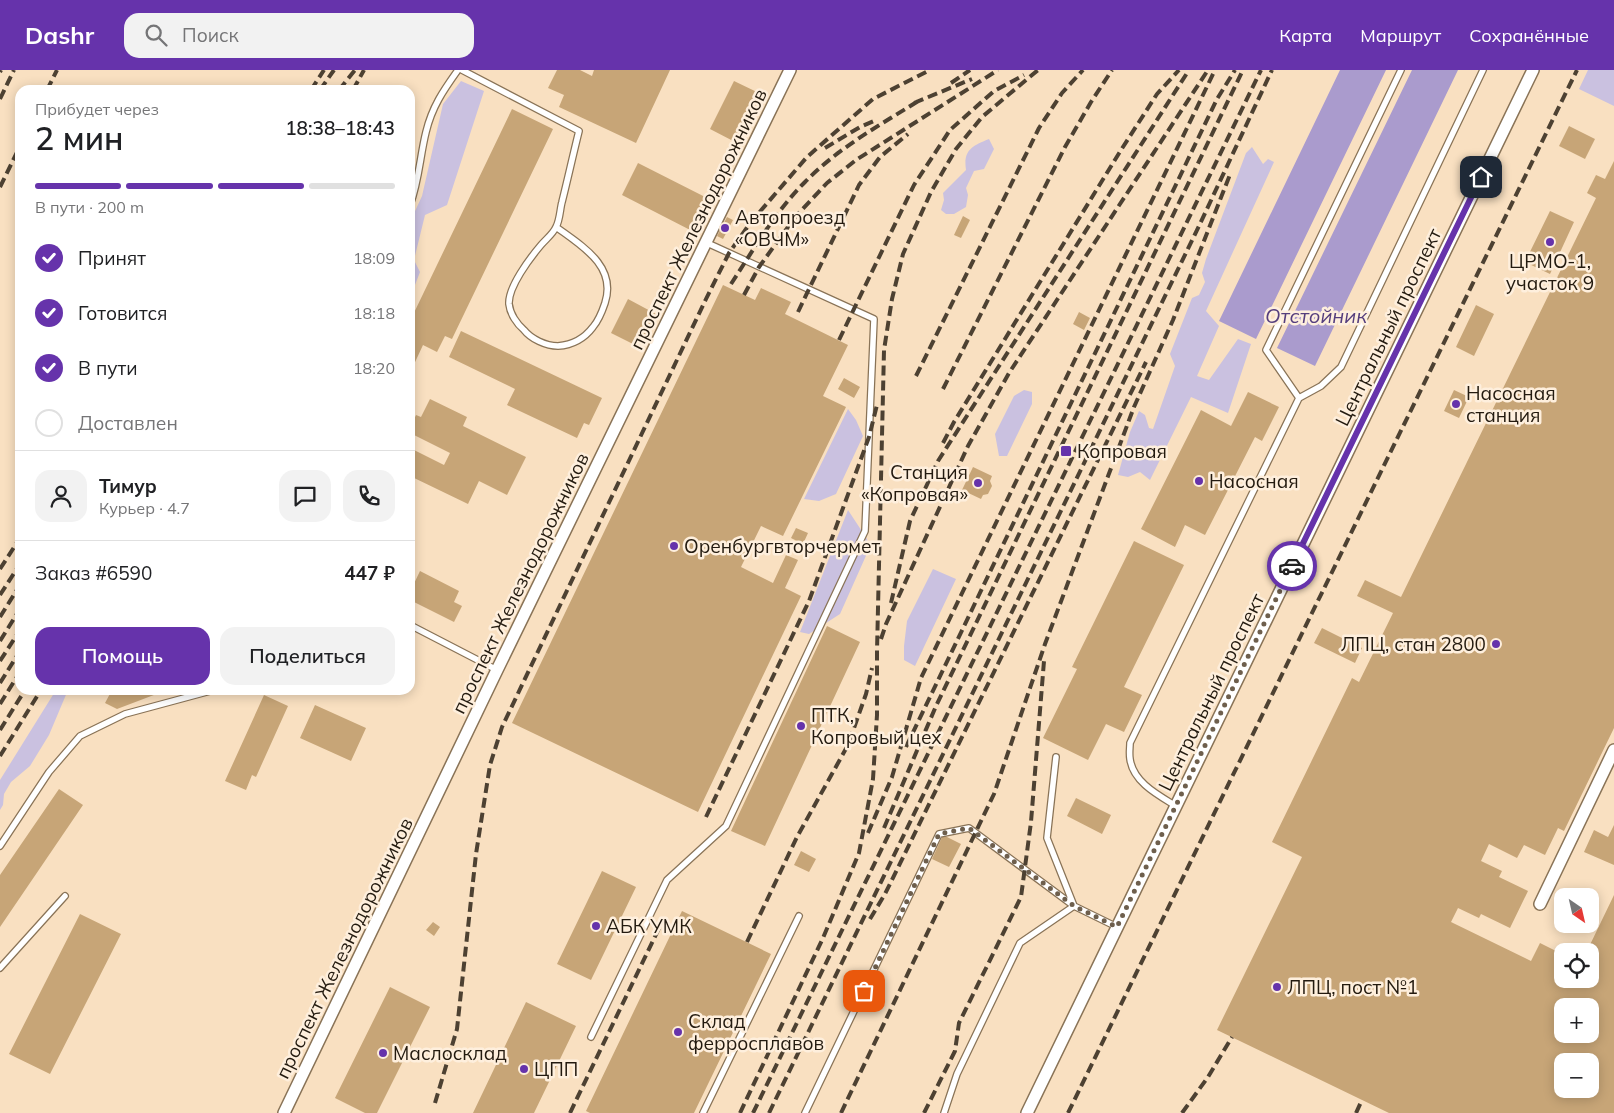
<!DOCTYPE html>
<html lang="ru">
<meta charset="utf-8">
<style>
:root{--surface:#fff;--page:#f2f2f2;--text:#202124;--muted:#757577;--line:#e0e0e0;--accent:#6633ab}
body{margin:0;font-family:Mulish,sans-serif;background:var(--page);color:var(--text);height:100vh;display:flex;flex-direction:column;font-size:19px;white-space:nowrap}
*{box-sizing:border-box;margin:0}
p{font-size:16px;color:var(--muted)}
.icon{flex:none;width:28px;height:28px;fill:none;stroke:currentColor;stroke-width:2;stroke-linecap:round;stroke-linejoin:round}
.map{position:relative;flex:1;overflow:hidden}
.side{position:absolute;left:15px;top:15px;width:400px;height:610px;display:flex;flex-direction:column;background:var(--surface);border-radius:15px;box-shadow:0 2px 12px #0003}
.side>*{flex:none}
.needle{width:32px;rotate:146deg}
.buttons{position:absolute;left:1554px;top:818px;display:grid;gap:10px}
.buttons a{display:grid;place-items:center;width:45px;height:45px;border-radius:10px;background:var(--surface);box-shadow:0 2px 12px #0003;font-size:25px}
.pin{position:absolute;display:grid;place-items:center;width:42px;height:42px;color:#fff;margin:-21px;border-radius:10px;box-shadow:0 2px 8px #0006}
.courier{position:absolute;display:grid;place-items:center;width:50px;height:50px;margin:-25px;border:4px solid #6633ab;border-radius:50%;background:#fff;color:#222;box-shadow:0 1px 6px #0007}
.head em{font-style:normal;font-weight:600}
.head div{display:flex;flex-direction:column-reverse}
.head{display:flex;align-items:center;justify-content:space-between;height:85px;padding:0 20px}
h1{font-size:32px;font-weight:600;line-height:38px}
.bar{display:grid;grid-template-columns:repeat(4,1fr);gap:8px 5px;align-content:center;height:60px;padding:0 20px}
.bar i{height:6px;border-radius:4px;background:var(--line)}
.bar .on{background:var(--accent)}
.bar p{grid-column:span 4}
.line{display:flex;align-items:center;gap:12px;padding:0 20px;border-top:1px solid var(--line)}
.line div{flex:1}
.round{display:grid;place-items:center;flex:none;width:52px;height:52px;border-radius:15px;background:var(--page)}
ol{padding:0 20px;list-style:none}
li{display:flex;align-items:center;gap:15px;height:55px}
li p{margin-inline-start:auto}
li .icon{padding:5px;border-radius:50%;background:var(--accent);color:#fff;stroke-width:4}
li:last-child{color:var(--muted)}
li i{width:28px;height:28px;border:2px solid var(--line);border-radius:50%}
.action{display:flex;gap:10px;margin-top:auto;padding:10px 20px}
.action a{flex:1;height:58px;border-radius:15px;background:var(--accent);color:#fff;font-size:20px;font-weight:600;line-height:58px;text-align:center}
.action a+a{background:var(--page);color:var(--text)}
header{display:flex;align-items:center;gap:30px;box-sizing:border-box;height:70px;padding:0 25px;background:var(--accent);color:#fff}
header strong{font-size:24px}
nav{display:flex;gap:28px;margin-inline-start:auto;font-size:18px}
.search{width:350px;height:45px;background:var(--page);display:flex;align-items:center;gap:12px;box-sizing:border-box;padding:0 18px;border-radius:15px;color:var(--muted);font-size:19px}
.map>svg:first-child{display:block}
.green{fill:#cac1e0}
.water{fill:#aa9bcd}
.building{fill:#c7a577;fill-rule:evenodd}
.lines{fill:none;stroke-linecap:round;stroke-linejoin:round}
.service-casing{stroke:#897357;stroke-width:8}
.minor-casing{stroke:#897357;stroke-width:14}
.service{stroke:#fff;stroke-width:5.5}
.minor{stroke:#fff;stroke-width:11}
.rail{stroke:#4d4132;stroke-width:4;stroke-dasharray:10 5;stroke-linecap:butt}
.done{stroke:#6e5f4d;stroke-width:5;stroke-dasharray:0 9}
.route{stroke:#6633ab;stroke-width:6}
.poi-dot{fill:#6633ab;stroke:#feefdd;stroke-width:2}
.labels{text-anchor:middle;stroke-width:5;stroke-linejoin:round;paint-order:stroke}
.poi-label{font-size:19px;fill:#231a0f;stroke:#feefdd;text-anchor:start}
.street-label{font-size:19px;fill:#231a0f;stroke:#feefdd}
.water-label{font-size:20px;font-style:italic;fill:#553e7d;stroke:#feefdd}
</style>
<header>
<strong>Dashr</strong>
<div class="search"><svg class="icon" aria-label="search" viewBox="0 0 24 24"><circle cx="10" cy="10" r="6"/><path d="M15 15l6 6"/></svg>Поиск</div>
<nav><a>Карта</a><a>Маршрут</a><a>Сохранённые</a></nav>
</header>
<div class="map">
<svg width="1614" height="1043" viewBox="0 0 1614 1043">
<rect width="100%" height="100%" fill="#f9e0c1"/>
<path class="green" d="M1588 0H1614V36L1579 19Z
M461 11 484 21 447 135 425 145 414 190 420 202 410 228V152L422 126 443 34Z
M989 69 994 79 984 99 974 101 966 118 968 125 966 137 954 144H946L941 140 944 130 943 123 966 100C963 80 972 76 989 69Z
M1252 77 1263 94 1268 89 1274 92 1206 241 1219 256 1197 306 1209 310 1238 269 1251 274 1228 343 1191 327 1150 410 1140 402 1128 407 1118 405 1130 362 1139 341 1145 345 1149 358 1153 359 1175 296 1170 284 1192 228 1199 225 1205 212 1202 203 1206 189 1246 83Z
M1024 320 1032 322V334L1007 386H999L995 364 1014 326Z
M848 339 856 350 863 366 836 424 819 431 804 429Z
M848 440 867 469 869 479 840 544 809 564 800 562Z
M933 499 956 509 915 596 904 590V576L907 551Z
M56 620H68L49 665 30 696 11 712 4 724 3 735 0 740V710Z"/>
<path class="water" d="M1340 0H1386L1256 269 1219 251Z
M1412 0H1458L1315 296 1277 278Z"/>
<path class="building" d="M557 0H580L592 6 594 0H670L636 73 559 37 564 25 548 18Z
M734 11 761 24 737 73 710 59Z
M512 39 553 59 452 269 445 266 437 282 423 275 410 303V262L415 251 411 249Z
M1569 56 1595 69 1585 89 1559 76Z
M1614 91V658L1564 761 1558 758 1545 785 1524 775 1517 788 1489 774 1481 791 1502 801 1499 807 1528 821 1510 858 1481 844 1479 848 1458 838 1451 852 1531 891 1540 873 1562 884V909H1590V881H1587L1614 825V1043H1389L1217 960 1302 787 1272 772 1352 608 1359 612 1393 543 1357 526 1365 510 1401 527 1596 128 1587 123 1596 105 1605 109ZM1562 936H1590V964H1562ZM1562 991H1590V1019H1562Z
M638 93 713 131 696 163 622 125Z
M1550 141 1574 152 1550 204 1525 192Z
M963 146 970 150 961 168 954 165Z
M727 147 733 150 723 169 717 166Z
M723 215 755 230 761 218 791 232 785 244 848 275 823 326 846 337 783 466 761 456 741 497 773 513 786 485 798 490 785 518 801 526 698 742 512 653Z
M628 229 656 244 639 277 611 263Z
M1476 235 1494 244 1474 286 1456 277Z
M1079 242 1090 248 1084 260 1073 254Z
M461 261 602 328 589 355 584 353 577 368 507 335 515 319 449 287Z
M844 308 860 317 854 328 838 319Z
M1454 320 1469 327 1459 348 1444 341Z
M1248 322 1279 337 1262 371 1255 367 1205 465 1185 455 1175 477 1141 459 1201 340 1231 356Z
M430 329 467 347 463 356 526 387 507 425 479 411 468 434 410 406V378L444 395 450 383 410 363V358L416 345 421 347Z
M973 397 992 406 990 411 992 416 988 424 983 425 981 429 962 420Z
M796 458 808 463 803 474 791 468Z
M1134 471 1184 495 1124 617 1142 625 1124 662 1106 654 1088 690 1043 668 1077 599 1072 597Z
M420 501 459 521 454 532 462 536 454 552 410 530V522Z
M827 556 860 572 765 776 731 761Z
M1322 558 1362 578 1355 593 1314 573Z
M112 620H167L117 639 105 633Z
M264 625 288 636 256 707 252 705 246 720 225 711Z
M315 635 366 658 351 691 300 668Z
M59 719 83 735 0 857V805Z
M1076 728 1111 745 1102 764 1067 746Z
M1614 755V795L1584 782 1594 760 1608 767Z
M943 765 961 774 949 797 932 789Z
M801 781 816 789 809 802 794 795Z
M602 801 636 817 591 910 557 894Z
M682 841 771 884 694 1043H590L586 1041Z
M80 844 121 864 50 1004 9 984Z
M433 852 440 857 434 866 426 860Z
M390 917 430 937 377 1043H365L335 1028Z
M526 932 576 956 534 1043H473Z"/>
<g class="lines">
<g class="service-casing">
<path id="service" d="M462 0 579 61C573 85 568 108 562 132 560 139 560 150 556 157 553 164 546 169 541 175 530 188 508 217 509 234 510 244 517 254 524 260 531 269 546 276 558 276 572 275 584 269 593 257 599 250 602 242 605 233 617 196 582 176 556 157
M410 135C419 111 420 86 426 62 432 37 443 21 458 0
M1299 328 1266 280 1401 0
M410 555 497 600
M1056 687 1047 768 1074 836 1117 857
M1176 736C1158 725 1133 712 1130 689 1129 683 1130 678 1130 673L1299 328 1321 316 1341 297 1483 0
M0 776 49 702 80 666 125 644 214 620
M0 898 65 826
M591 967 667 810 726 756 865 461 874 249 705 172
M703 1043 799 846
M805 1043 939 764 969 758 1074 836 1020 873 957 1004 944 1043"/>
</g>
<g class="minor-casing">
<path id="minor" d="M1540 834 1614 680
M284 1043 497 600 790 0
M1027 1043 1533 0"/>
</g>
<use href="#service" class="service"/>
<use href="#minor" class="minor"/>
<path class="rail" d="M0 2 1 0
M951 13 970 0
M47 20 57 0
M311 20 324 0
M320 20 334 0
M339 20 355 0
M353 20 364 0
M0 29 14 0
M914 33 972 9
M825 78 860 57 876 50
M0 117 20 76
M731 214C754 179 775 142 805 112 838 78 880 55 920 30
M744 225 759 197 796 146 827 113 856 90 998 0
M798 242 859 115 880 87 908 64
M839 270 914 115 950 60 994 21 1024 5
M916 306 1039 58 1062 23 1083 0
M943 319 1065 77 1091 32 1112 0
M943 373 954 352 1121 80 1157 24 1179 0
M0 499 20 468
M0 525 20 494
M891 533 910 451 938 391 1189 0
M0 547 20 515
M881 569 886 554 968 376 1009 303 1208 0
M0 571 20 539
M0 591 20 560
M0 613 20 581
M0 634 20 602
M0 660 25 620
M906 677 1217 29 1235 0
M0 686 41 620
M706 747 809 531 869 367 877 335
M884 758 936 636 1243 0
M868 763 892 707 921 608 1215 0
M870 849 885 824 1146 292
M747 872 797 767 848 675 866 624 872 598
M435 1033 457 959 476 784 490 695 502 657 706 229 729 183 751 152 807 87 873 29 930 0
M570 1043 661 854
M740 1043 823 868 859 783 873 709 877 645V581L884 280 892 229 903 184 931 122 956 79 982 47 1038 0
M753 1043 1261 0
M769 1043 1199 156 1272 0
M841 1043 994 724 1045 574 1134 337 1173 250 1231 102
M924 1043 955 981 959 953 1021 827 1031 752 1044 591
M1068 1043 1577 0
M1182 1043 1208 1007 1232 967
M1356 1043 1362 1030"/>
</g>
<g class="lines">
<path class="done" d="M864 921 939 764 969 758 1074 836 1117 857 1292 496"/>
<path class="route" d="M1292 496 1481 107"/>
</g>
<g class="poi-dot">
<circle cx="725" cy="158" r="5"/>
<circle cx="1550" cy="172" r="5"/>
<circle cx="1456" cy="334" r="5"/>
<rect x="1060" y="375" width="12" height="12" rx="2.5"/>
<circle cx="1199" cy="411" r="5"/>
<circle cx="978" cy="413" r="5"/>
<circle cx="674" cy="476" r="5"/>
<circle cx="1496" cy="574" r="5"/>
<circle cx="801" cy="656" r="5"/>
<circle cx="596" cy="856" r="5"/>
<circle cx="1277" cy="917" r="5"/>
<circle cx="678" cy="962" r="5"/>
<circle cx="383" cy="983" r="5"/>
<circle cx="524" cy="999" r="5"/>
</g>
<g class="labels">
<g class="poi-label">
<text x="735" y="154">Автопроезд<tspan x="735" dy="22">«ОВЧМ»</tspan></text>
<text x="1550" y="198" text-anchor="middle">ЦРМО-1,<tspan x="1550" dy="22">участок 9</tspan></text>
<text x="1466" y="330">Насосная<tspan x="1466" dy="22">станция</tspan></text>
<text x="1077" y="388">Копровая</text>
<text x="968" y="409" text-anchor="end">Станция<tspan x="968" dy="22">«Копровая»</tspan></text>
<text x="1209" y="418">Насосная</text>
<text x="684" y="483">Оренбургвторчермет</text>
<text x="1486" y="581" text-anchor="end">ЛПЦ, стан 2800</text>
<text x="811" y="652">ПТК,<tspan x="811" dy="22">Копровый цех</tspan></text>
<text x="606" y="863">АБК УМК</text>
<text x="1287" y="924">ЛПЦ, пост №1</text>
<text x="688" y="958">Склад<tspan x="688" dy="22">ферросплавов</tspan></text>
<text x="393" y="990">Маслосклад</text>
<text x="534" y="1006">ЦПП</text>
</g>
<g class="street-label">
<text transform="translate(698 149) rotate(-64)" y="7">проспект Железнодорожников</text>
<text transform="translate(1388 257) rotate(-64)" y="7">Центральный проспект</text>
<text transform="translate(520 513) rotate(-64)" y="7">проспект Железнодорожников</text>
<text transform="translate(1211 622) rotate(-64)" y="7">Центральный проспект</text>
<text transform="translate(344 878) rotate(-64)" y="7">проспект Железнодорожников</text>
</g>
<g class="water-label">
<text x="1316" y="253">Отстойник</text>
</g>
</g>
</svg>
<div class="buttons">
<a><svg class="needle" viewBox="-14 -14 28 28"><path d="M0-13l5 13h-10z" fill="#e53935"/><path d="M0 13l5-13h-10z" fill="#757577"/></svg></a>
<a><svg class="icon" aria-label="locate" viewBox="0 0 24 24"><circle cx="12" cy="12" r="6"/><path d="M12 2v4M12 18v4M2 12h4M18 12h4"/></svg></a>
<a>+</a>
<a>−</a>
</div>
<div class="pin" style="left:864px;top:921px;background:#ea580c"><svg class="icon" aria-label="bag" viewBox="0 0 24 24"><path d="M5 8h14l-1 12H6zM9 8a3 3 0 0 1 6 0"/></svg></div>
<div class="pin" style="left:1481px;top:107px;background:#1f2937"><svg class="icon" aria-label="home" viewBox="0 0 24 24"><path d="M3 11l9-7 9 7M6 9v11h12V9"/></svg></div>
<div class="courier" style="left:1292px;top:496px"><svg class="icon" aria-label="car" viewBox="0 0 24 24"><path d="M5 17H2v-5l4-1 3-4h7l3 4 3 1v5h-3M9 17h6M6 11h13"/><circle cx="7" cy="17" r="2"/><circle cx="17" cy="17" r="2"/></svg></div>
<section class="side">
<div class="head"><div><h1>2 мин</h1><p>Прибудет через</p></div><em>18:38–18:43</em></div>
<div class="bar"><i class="on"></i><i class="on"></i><i class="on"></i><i></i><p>В пути · 200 m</p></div>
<ol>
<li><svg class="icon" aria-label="check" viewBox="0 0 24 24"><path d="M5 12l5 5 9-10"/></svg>Принят<p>18:09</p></li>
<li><svg class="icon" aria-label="check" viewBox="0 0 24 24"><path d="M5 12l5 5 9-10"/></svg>Готовится<p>18:18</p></li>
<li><svg class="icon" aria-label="check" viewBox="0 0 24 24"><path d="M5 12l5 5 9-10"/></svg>В пути<p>18:20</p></li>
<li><i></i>Доставлен</li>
</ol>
<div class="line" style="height:90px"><a class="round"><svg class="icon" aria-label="person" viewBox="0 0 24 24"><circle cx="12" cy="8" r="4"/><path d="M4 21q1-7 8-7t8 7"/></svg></a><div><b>Тимур</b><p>Курьер · 4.7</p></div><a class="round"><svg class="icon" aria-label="chat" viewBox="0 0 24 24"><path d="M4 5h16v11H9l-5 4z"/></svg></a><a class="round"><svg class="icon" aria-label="phone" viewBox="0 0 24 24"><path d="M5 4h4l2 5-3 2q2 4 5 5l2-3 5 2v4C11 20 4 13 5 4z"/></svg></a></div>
<div class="line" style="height:65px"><div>Заказ #6590</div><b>447 ₽</b></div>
<div class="action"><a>Помощь</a><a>Поделиться</a></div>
</section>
</div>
